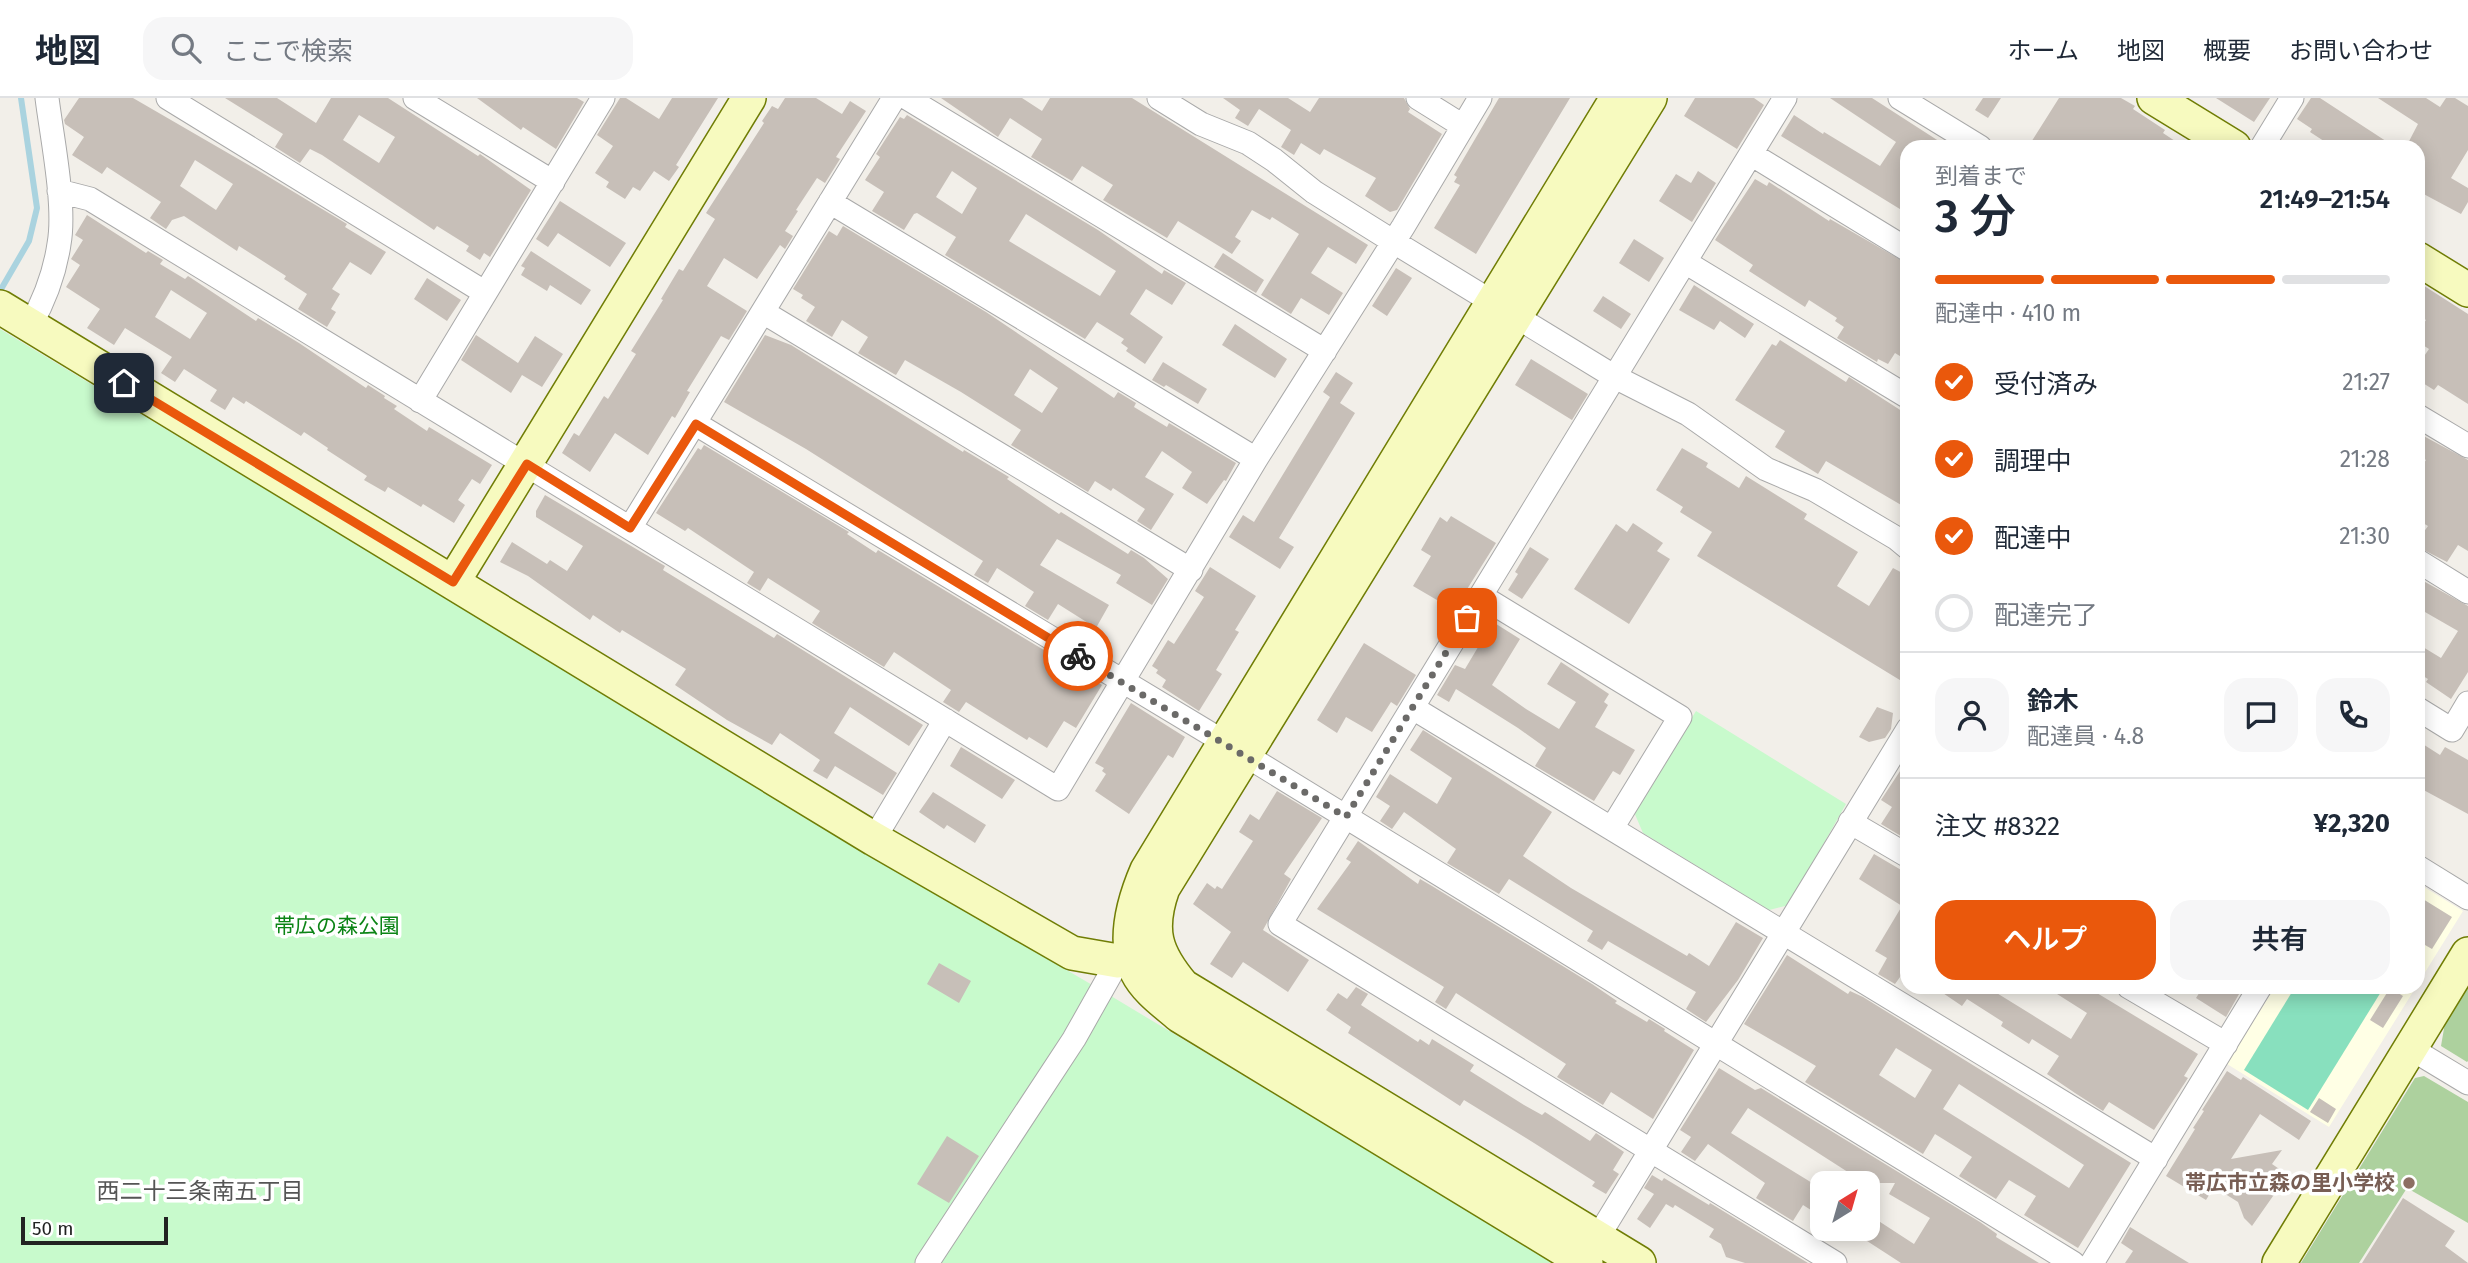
<!DOCTYPE html>
<html lang="ja">
<meta charset="utf-8">
<style>
:root{--surface:#fff;--page:#f6f6f7;--text:#1f2937;--muted:#747a83;--line:#e0e1e3;--accent:#ea580c}
body{margin:0;font-family:"Fira Sans","Noto Sans JP",sans-serif;background:var(--page);color:var(--text);height:100vh;display:flex;flex-direction:column;font-size:26px;white-space:nowrap}
*{box-sizing:border-box;margin:0}
p{font-size:23px;color:var(--muted)}
.icon{flex:none;width:38px;height:38px;fill:none;stroke:currentColor;stroke-width:2;stroke-linecap:round;stroke-linejoin:round}
.map{position:relative;flex:1;overflow:hidden}
.drawer{position:absolute;left:1900px;top:42px;width:525px;height:854px;display:flex;flex-direction:column;background:var(--surface);border-radius:21px;box-shadow:0 4px 18px #0003}
.drawer>*{flex:none}
.needle{width:46px;rotate:37deg}
.controls{position:absolute;left:1810px;top:1073px;display:grid;gap:14px}
.controls a{display:grid;place-items:center;width:70px;height:70px;border-radius:14px;background:var(--surface);box-shadow:0 4px 18px #0003;font-size:35px}
.scale{position:absolute;left:21px;bottom:18px;width:147px;box-sizing:border-box;padding-left:7px;border:4px solid #222;border-top:0;font-size:19px;line-height:24px;white-space:nowrap;color:#222;-webkit-text-stroke:5px #fff;paint-order:stroke}
.pin{position:absolute;display:grid;place-items:center;width:60px;height:60px;color:#fff;margin:-30px;border-radius:14px;box-shadow:0 4px 10px #0006}
.courier{position:absolute;display:grid;place-items:center;width:70px;height:70px;margin:-35px;border:5px solid #ea580c;border-radius:50%;background:#fff;color:#222;box-shadow:0 2px 9px #0007}
.overview em{font-style:normal;font-weight:600}
.overview div{display:flex;flex-direction:column-reverse}
.overview{display:flex;align-items:center;justify-content:space-between;height:119px;padding:0 35px}
h1{font-size:46px;font-weight:600;line-height:52px}
.bar{display:grid;grid-template-columns:repeat(4,1fr);gap:10px 7px;align-content:center;height:84px;padding:0 35px}
.bar i{height:9px;border-radius:5px;background:var(--line)}
.bar .selected{background:var(--accent)}
.bar p{grid-column:span 4}
.line{display:flex;align-items:center;gap:18px;padding:0 35px;border-top:2px solid var(--line)}
.line div{flex:1}
.round{display:grid;place-items:center;flex:none;width:74px;height:74px;border-radius:21px;background:var(--page)}
ol{padding:0 35px;list-style:none}
li{display:flex;align-items:center;gap:21px;height:77px}
li p{margin-inline-start:auto}
li .icon{padding:7px;border-radius:50%;background:var(--accent);color:#fff;stroke-width:4}
li:last-child{color:var(--muted)}
li i{width:38px;height:38px;border:4px solid var(--line);border-radius:50%}
.button{display:flex;gap:14px;margin-top:auto;padding:14px 35px}
.button a{flex:1;height:80px;border-radius:21px;background:var(--accent);color:#fff;font-size:28px;font-weight:600;line-height:80px;text-align:center}
.button a+a{background:var(--page);color:var(--text)}
header{display:flex;align-items:center;gap:42px;box-sizing:border-box;height:98px;padding:0 35px;background:var(--surface);border-bottom:2px solid var(--line)}
header strong{font-size:33px}
nav{display:flex;gap:38px;margin-inline-start:auto;font-size:24px}
.search{width:490px;height:63px;background:var(--page);display:flex;align-items:center;gap:18px;box-sizing:border-box;padding:0 24px;border-radius:21px;color:var(--muted);font-size:26px}
.map>svg:first-child{display:block}
.education{fill:#ffffe5}
.forest{fill:#add19e}
.park{fill:#c8facc}
.pitch{fill:#88e0be}
.lines{fill:none;stroke-linecap:round;stroke-linejoin:round}
.stream{stroke:#aad3df;stroke-width:6}
.building{fill:#c7bfb8;fill-rule:evenodd}
.street-casing{stroke:#a9a9a9;stroke-width:25}
.secondary-casing{stroke:#707d05;stroke-width:36}
.street{stroke:#fff;stroke-width:23}
.secondary{stroke:#f7fabf;stroke-width:33}
.done{stroke:#6b6a68;stroke-width:7;stroke-dasharray:0 12.6}
.route{stroke:#ea580c;stroke-width:9}
.education-dot{fill:#8d6e63;stroke:#fff;stroke-width:2.5}
.labels{text-anchor:middle;stroke-width:7;stroke-linejoin:round;paint-order:stroke}
.park-label{font-size:21px;fill:#0c8416;stroke:#fff}
.education-label{font-size:21px;font-weight:bold;fill:#785e54;stroke:#fff;text-anchor:end}
.neighbourhood-label{font-size:23px;fill:#555;stroke:#fff}
</style>
<header>
<strong>地図</strong>
<div class="search"><svg class="icon" aria-label="search" viewBox="0 0 24 24"><circle cx="10" cy="10" r="6"/><path d="M15 15l6 6"/></svg>ここで検索</div>
<nav><a>ホーム</a><a>地図</a><a>概要</a><a>お問い合わせ</a></nav>
</header>
<div class="map">
<svg width="2468" height="1165" viewBox="0 0 2468 1165">
<rect width="100%" height="100%" fill="#f2efe9"/>
<path class="education" d="M2419 786 2463 813 2419 884Z
M2275 889H2416L2329 1029 2227 966Z"/>
<path class="forest" d="M2468 882V963L2467 964 2441 948 2446 919Z
M2424 978 2468 1004V1125L2407 1090 2359 1165H2301L2415 980Z"/>
<path class="park" d="M0 231 862 752 1111 898 1555 1165H0Z
M1696 613 1846 706 1789 807 1769 812 1643 735 1634 714Z"/>
<path class="pitch" d="M2295 889H2384L2308 1012 2244 972Z"/>
<g class="lines">
<path class="stream" d="M0 193 29 143 37 110 21 0"/>
</g>
<path class="building" d="M79 0H133L259 73 347 126 345 129 386 154 371 177 350 164 332 191 340 196 331 211 336 214 327 229 298 211 307 196 284 181 286 178 239 148 237 153 184 118 172 122 166 131 150 120 161 104 107 69 102 76 72 57 84 39 65 26 64 22ZM195 62 233 86 216 112 180 88Z
M225 0H277L316 25 331 0H388L478 58 480 56 531 92 490 159 484 155 480 162 466 153 469 148 437 128 434 132 322 57 310 51 300 65 275 49 283 36ZM359 17 395 39 379 65 343 42Z
M477 0H577L584 4 556 51 523 29 521 32Z
M620 0H626L659 21 672 0H718L676 67 679 69 669 83 654 73 640 93 633 89 625 101 606 89 609 84 595 75 613 48 597 37Z
M785 0H816L842 16 850 3 866 13 836 59 840 61 825 85 817 80 796 112 798 113 785 133 793 138 785 151 780 147 757 181 724 160 707 188 747 213 729 242 721 238 687 293 690 294 675 320 672 318 648 357 615 335 590 374 562 355 574 335 579 338 604 298 608 301 636 256 631 253 663 202 661 201 679 171 683 173 715 121 706 115 764 25 762 23 772 8 778 11Z
M941 0H1022L1042 13 1050 0H1132L1368 147 1356 166 1328 149 1311 175 1343 195 1329 217 1301 200 1291 216 1261 197 1299 136 1272 119 1270 122 1252 112 1235 139 1241 143 1232 156 1178 123 1167 140 1103 102 1113 87 1082 68 1072 83 1031 59 1042 41 1010 20 998 39Z
M1223 0H1288L1310 14 1319 0H1404L1410 11 1408 14 1442 36 1397 112 1390 114 1365 98 1376 80 1324 51 1320 57 1301 45 1294 57 1281 49 1291 32 1259 11 1248 28 1235 20 1240 12Z
M1499 0H1570L1476 156 1434 130 1460 87 1454 84 1457 79 1454 77Z
M1695 0H1754L1764 7 1737 51 1684 18Z
M1830 0H1872L1948 49H1908V116L1781 38 1794 17 1823 36 1824 34 1880 68 1896 44Z
M1983 0H2001L1988 20 1975 12Z
M2059 0H2121L2135 8 2133 11 2165 32 2163 35 2184 49H2028Z
M2216 0H2270L2254 24Z
M2311 0H2320L2395 49H2333L2310 34 2312 31 2297 21Z
M2378 0H2426L2440 9 2446 0H2455L2468 8V52L2451 80 2468 90V104L2461 116 2418 93V49H2406L2418 26Z
M907 17 1098 132 1162 176 1164 172 1186 185 1172 207 1146 191 1130 216 1163 239 1145 266 1126 253 1128 250 1121 245 1124 241 1097 224 1085 241 945 157 956 139 917 115 914 116 904 132 872 113 884 94 865 82 880 59 876 56 885 42 900 19 904 21ZM952 73 977 90 962 116 936 99ZM1026 116 1116 173 1100 198 1009 143Z
M1698 73 1716 85 1692 124 1659 103 1676 76 1691 85Z
M1755 81 1767 88 1769 84 1829 123 1830 121 1908 166V263L1895 255 1888 266 1878 261 1877 264 1837 240 1844 229 1835 223 1837 220 1809 202 1805 209 1780 193 1749 173 1753 167 1715 142Z
M560 103 626 145 610 169 558 135 548 149 536 141Z
M87 117 146 155 148 153 163 162 160 166 185 181 188 178 256 223 258 220 299 245 366 290 368 287 385 298 384 300 397 308 394 311 427 333 429 329 492 367 480 386 472 381 458 402 465 407 454 425 423 406 421 409 388 389 385 394 364 382 367 378 327 352 328 350 304 334 301 338 246 303 244 306 233 299 225 312 210 303 217 292 184 271 175 284 161 275 172 259 125 230 114 247 87 230 100 211 66 189 80 167 71 161 83 142 75 137ZM171 192 207 215 190 241 155 219Z
M843 128 986 214 1114 300 1118 294 1136 305 1134 309 1167 329 1169 325 1236 365 1226 383 1224 382 1207 406 1182 390 1192 374 1162 353 1145 379 1174 396 1151 432 1137 423 1145 411 1113 390 1111 393 1095 383 1088 394 1011 347 1021 332 961 294 905 262 896 277 894 276 858 255 868 239 842 222 832 239 806 223 815 209 801 200 803 197 793 191 829 133 837 138ZM1030 271 1058 290 1042 315 1014 297Z
M1634 141 1664 160 1649 184 1619 165Z
M531 153 591 192 581 207 550 187 547 193 521 177 525 170 521 168Z
M1223 155 1264 182 1256 195 1214 169Z
M1396 170 1412 180 1387 218 1372 208Z
M427 180 461 202 447 223 414 201Z
M2418 184 2468 216V306L2438 287 2434 292 2418 282V267L2429 251 2418 244V234L2426 222 2418 217Z
M1694 187 1754 226 1745 240 1720 223 1714 232 1679 212Z
M1603 198 1631 216 1621 231 1593 213Z
M1235 226 1287 261 1275 280 1222 247Z
M476 237 518 265 535 238 563 256 542 289 522 277 511 295 461 262Z
M765 237 791 247 963 354 964 352 1009 379 1007 381 1059 416 1061 414 1128 456 1131 452 1144 460 1168 481 1152 507 1116 485 1121 477 1057 441 1040 467 1109 507 1096 530 1058 506 1048 522 1025 508 1034 494 997 470 988 485 974 477 983 463 806 351 724 304Z
M1780 242 1846 284 1849 279 1908 317V411L1826 363 1818 376 1775 349 1785 333 1735 302 1772 246 1776 248Z
M1531 261 1588 296 1572 322 1515 287Z
M1163 264 1207 291 1198 306 1166 287 1164 289 1152 282Z
M1336 274 1353 285 1340 305 1355 315 1279 440 1294 449 1280 471 1229 439 1243 417 1254 424 1330 299 1323 294Z
M2418 335 2468 362V453L2458 447 2447 464 2418 449V442L2428 428 2418 422V374L2426 362 2418 357Z
M704 347 849 434 847 436 876 455 878 452 1102 587 1076 630 1064 623 1047 650 1029 639 1027 642 966 604 959 614 943 604 951 592 894 554 884 569 812 525 820 513 768 480 760 493 747 485 754 474 688 430 685 433 656 415 698 350 701 352Z
M1682 350 1708 365 1706 369 1739 390 1746 378 1807 416 1804 421 1858 454 1837 488 1869 508 1893 470 1908 478V587L1697 458 1712 434 1680 414 1683 409 1656 392Z
M545 397 665 468 663 472 743 521 774 540 777 536 923 627 909 648 850 609 834 635 897 675 883 697 835 668 827 681 813 673 820 662 780 635 772 647 727 622 675 587 686 571 622 532 620 535 593 517 590 522 528 478 500 464 512 444 547 466 550 462 567 473 583 448 536 419V413Z
M1451 418 1496 445 1454 512 1413 488 1431 458 1421 452 1440 419 1447 424Z
M1633 425 1663 445 1657 453 1670 461 1629 526 1574 491 1616 426 1627 434Z
M1530 449 1549 461 1522 501 1508 492 1518 476 1515 474Z
M1210 469 1256 498 1235 532 1239 534 1216 572 1222 576 1199 613 1162 589 1166 582 1156 575 1158 572 1152 568 1168 542 1174 546 1204 499 1195 493Z
M2418 480 2468 508V574L2451 601 2426 584 2428 581 2418 575V546L2441 560 2458 533 2418 510Z
M1493 524 1520 541 1492 587 1526 611 1559 631 1576 604 1547 586 1561 564 1609 596 1604 604 1608 607 1595 629 1635 652 1620 677 1613 673 1594 703 1535 668 1546 650 1518 630 1456 591 1449 604 1437 597 1455 567 1465 571Z
M1364 545 1416 577 1397 608 1391 604 1372 634 1346 619 1337 635 1317 622Z
M1131 605 1185 639 1173 660 1168 657 1129 716 1095 693 1106 676 1102 673 1104 670 1095 665Z
M1877 609 1893 615 1891 631 1885 640 1869 644 1859 639Z
M1423 632 1552 714 1523 758 1571 790 1687 858 1689 855 1709 868 1736 824 1763 840 1738 882 1706 924 1686 911 1696 894 1608 843 1602 852 1587 843 1593 833 1509 781 1499 796 1447 765 1456 751 1404 714 1392 731 1380 723 1390 708 1376 699 1390 676 1437 706 1452 680 1410 652Z
M2418 643 2440 657 2445 649 2468 662V716L2418 689Z
M961 649 1015 682 1002 701 950 668Z
M1908 661V728L1901 738 1881 726 1892 709 1881 702Z
M1277 693 1322 720 1284 776 1291 781 1263 832 1309 862 1288 894 1243 864 1232 880 1210 866 1231 834 1193 806 1207 785 1215 791 1217 788 1222 791 1253 743 1239 734 1250 716 1259 722Z
M933 694 986 727 975 745 947 727 944 731 919 714Z
M1358 743 1418 786 1420 781 1432 788 1592 886 1617 903 1615 905 1647 924 1649 921 1665 931 1664 933 1694 952 1653 1021 1611 994 1603 1007 1557 979 1566 966 1456 895 1446 911 1435 904 1444 889 1317 811 1351 764 1346 761Z
M1874 756 1908 776V868L1895 886 1878 876 1887 860 1875 853 1902 808 1859 781Z
M2418 798 2452 819 2432 851 2418 843Z
M1787 857 1848 896 1850 893 1863 899 2131 1065 2078 1150 2024 1117 2036 1098 2009 1082 1996 1101 1959 1078 1972 1059 1935 1036 1923 1056 1805 984 1816 968 1744 926ZM1896 950 1932 972 1915 1000 1879 977ZM1959 986 2084 1067 2069 1090 1943 1011Z
M939 865 971 883 959 905 927 886Z
M1356 889 1368 896 1361 907 1418 944 1420 941 1429 947 1432 941 1474 967 1470 973 1524 1007 1542 1017 1545 1014 1590 1043 1596 1035 1624 1054 1613 1072 1619 1076 1606 1096 1592 1088 1595 1084 1534 1045 1464 1002 1460 1008 1348 935 1351 929 1326 912 1338 895 1347 901Z
M1934 889H1987L2071 941 2087 915 2046 889H2087L2198 956 2184 978 2188 980 2154 1032 2109 1004 2103 1013 2075 995 2047 976 2059 958 2032 941 2029 946 2001 928 2003 924 1967 901 1962 908Z
M2203 889H2243L2226 919 2196 900Z
M2390 890 2403 898 2383 930 2370 922Z
M1719 970 1755 992 1761 990 1980 1124 1997 1136 1996 1139 2039 1165H1901L1847 1130H1867V1119L1872 1123 1874 1120 1914 1146 1930 1120 1889 1096 1895 1085H1865L1748 1010 1731 1035 1822 1091V1119L1803 1107 1793 1123 1756 1100 1765 1085 1708 1046 1695 1063 1681 1054 1691 1039 1680 1032Z
M2227 973 2241 982 2243 979 2311 1023 2299 1042 2260 1016 2231 1061 2282 1052 2272 1066 2285 1075V1081L2252 1128 2244 1120 2238 1104 2214 1089 2206 1102 2166 1078 2195 1031 2193 1030 2204 1013 2202 1012Z
M2319 1000 2336 1011 2328 1025 2310 1014Z
M947 1038 979 1058 949 1105 917 1086Z
M1652 1077 1662 1083 1664 1080 1709 1107 1710 1105 1808 1165H1745L1726 1159 1721 1146 1709 1139 1714 1131 1675 1107 1673 1110 1666 1106 1650 1130 1637 1121 1654 1096 1644 1090Z
M2403 1100 2455 1133 2445 1148 2468 1165H2362Z
M2130 1129 2189 1165H2125L2133 1153 2121 1145Z"/>
<g class="lines">
<g class="street-casing">
<path id="street" d="M168 0 484 194
M415 0 553 84
M907 0 1325 253
M1159 0 1201 26 1248 45 1274 62 1314 94 1394 144 1615 279 1688 316 1766 371 1815 392 1896 440 1908 450
M1418 0 1463 28
M1785 0 1280 826 1835 1165
M1900 0 1980 49
M2262 49 2292 0
M1751 56 1908 152
M59 93 90 101 1058 691 1256 361 1403 129 1480 0
M830 104 1256 361
M1685 164 1908 299
M763 214 1191 472
M30 228C44 203 55 174 59 146 66 108 52 40 47 0
M420 303 603 0
M2418 318 2468 348
M696 326 1224 644 2073 1165
M630 430 894 0
M2418 463 2468 494
M1481 498 1680 619 1612 730
M1413 610 2156 1061
M2418 611 2452 632 2468 605
M1850 724 1908 758
M874 741 945 622
M2418 769 2468 800
M2129 889 2226 946
M2410 950 2468 985
M1590 1152 1908 631
M927 1165 1074 941 1118 863
M2092 1165 2260 889"/>
</g>
<g class="secondary-casing">
<path id="secondary" d="M2154 0 2234 49
M2418 161 2468 192
M0 209 874 741 1072 855 1118 863 1152 853
M453 484 749 0
M1586 1165 1180 918C1165 905 1146 892 1137 874 1122 842 1134 802 1147 772L1617 0
M1639 1165 1183 888C1155 855 1148 832 1163 790L1650 0
M2279 1165 2468 856"/>
</g>
<use href="#street" class="street"/>
<use href="#secondary" class="secondary"/>
</g>
<g class="lines">
<path class="done" d="M1078 558 1346 719 1467 520"/>
<path class="route" d="M124 285 453 484 527 366 630 430 696 326 1078 558"/>
</g>
<circle class="education-dot" cx="2409" cy="1085" r="7"/>
<g class="labels">
<g class="park-label">
<text x="337" y="835">帯広の森公園</text>
</g>
<g class="education-label">
<text x="2395" y="1092">帯広市立森の里小学校</text>
</g>
<g class="neighbourhood-label">
<text x="200" y="1101">西二十三条南五丁目</text>
</g>
</g>
</svg>
<div class="controls">
<a><svg class="needle" viewBox="-14 -14 28 28"><path d="M0-13l5 13h-10z" fill="#e53935"/><path d="M0 13l5-13h-10z" fill="#747a83"/></svg></a>
</div>
<div class="scale">50 m</div>
<div class="pin" style="left:1467px;top:520px;background:#ea580c"><svg class="icon" aria-label="bag" viewBox="0 0 24 24"><path d="M5 8h14l-1 12H6zM9 8a3 3 0 0 1 6 0"/></svg></div>
<div class="pin" style="left:124px;top:285px;background:#1f2937"><svg class="icon" aria-label="home" viewBox="0 0 24 24"><path d="M3 11l9-7 9 7M6 9v11h12V9"/></svg></div>
<div class="courier" style="left:1078px;top:558px"><svg class="icon" aria-label="bike" viewBox="0 0 24 24"><circle cx="6" cy="16" r="4"/><circle cx="18" cy="16" r="4"/><path d="M6 16l4-8h5l3 8M10 8l3 8H6M13 5h3"/></svg></div>
<section class="drawer">
<div class="overview"><div><h1>3 分</h1><p>到着まで</p></div><em>21:49–21:54</em></div>
<div class="bar"><i class="selected"></i><i class="selected"></i><i class="selected"></i><i></i><p>配達中 · 410 m</p></div>
<ol>
<li><svg class="icon" aria-label="check" viewBox="0 0 24 24"><path d="M5 12l5 5 9-10"/></svg>受付済み<p>21:27</p></li>
<li><svg class="icon" aria-label="check" viewBox="0 0 24 24"><path d="M5 12l5 5 9-10"/></svg>調理中<p>21:28</p></li>
<li><svg class="icon" aria-label="check" viewBox="0 0 24 24"><path d="M5 12l5 5 9-10"/></svg>配達中<p>21:30</p></li>
<li><i></i>配達完了</li>
</ol>
<div class="line" style="height:126px"><a class="round"><svg class="icon" aria-label="person" viewBox="0 0 24 24"><circle cx="12" cy="8" r="4"/><path d="M4 21q1-7 8-7t8 7"/></svg></a><div><b>鈴木</b><p>配達員 · 4.8</p></div><a class="round"><svg class="icon" aria-label="chat" viewBox="0 0 24 24"><path d="M4 5h16v11H9l-5 4z"/></svg></a><a class="round"><svg class="icon" aria-label="phone" viewBox="0 0 24 24"><path d="M5 4h4l2 5-3 2q2 4 5 5l2-3 5 2v4C11 20 4 13 5 4z"/></svg></a></div>
<div class="line" style="height:91px"><div>注文 #8322</div><b>¥2,320</b></div>
<div class="button"><a>ヘルプ</a><a>共有</a></div>
</section>
</div>
